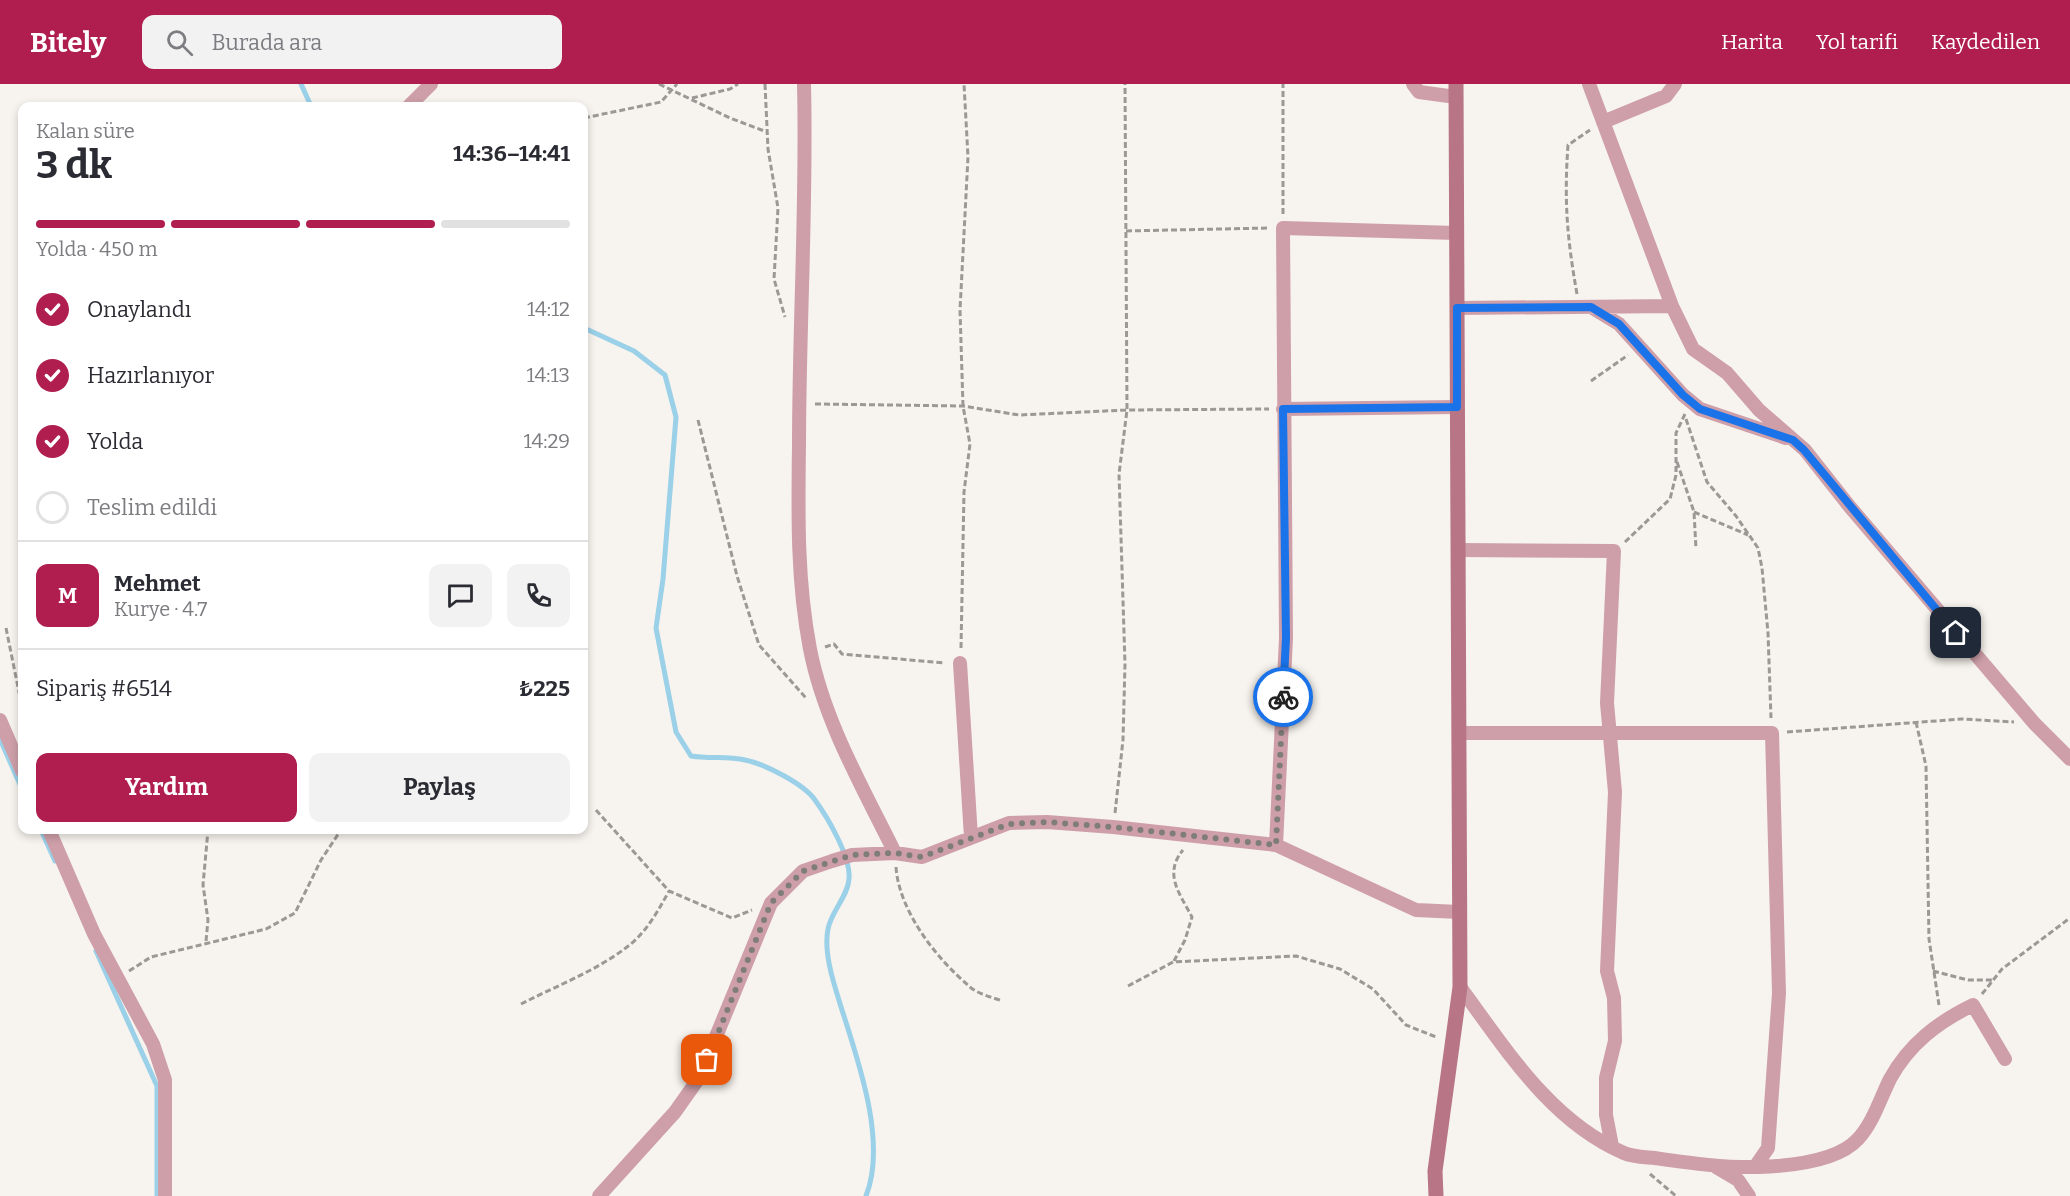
<!DOCTYPE html>
<html lang="tr">
<meta charset="utf-8">
<style>
:root{--surface:#fff;--page:#f2f2f3;--text:#2b2b33;--muted:#7c7c81;--line:#e1e1e2;--accent:#af1e4f}
body{margin:0;font-family:Bitter,serif;background:var(--page);color:var(--text);height:100vh;display:flex;flex-direction:column;font-size:22px;white-space:nowrap}
*{box-sizing:border-box;margin:0}
p{font-size:20px;color:var(--muted)}
.icon{flex:none;width:33px;height:33px;fill:none;stroke:currentColor;stroke-width:2;stroke-linecap:round;stroke-linejoin:round}
.map{position:relative;flex:1;overflow:hidden}
.sheet{position:absolute;left:18px;top:18px;width:570px;height:732px;display:flex;flex-direction:column;background:var(--surface);border-radius:12px;box-shadow:0 3px 9px #0003}
.sheet>*{flex:none}
.pin{position:absolute;display:grid;place-items:center;width:51px;height:51px;color:#fff;margin:-26px;border-radius:12px;box-shadow:0 3px 9px #0006}
.courier{position:absolute;display:grid;place-items:center;width:60px;height:60px;margin:-30px;border:4px solid #1a73e8;border-radius:50%;background:#fff;color:#222;box-shadow:0 2px 8px #0007}
.overview em{font-style:normal;font-weight:700}
.overview div{display:flex;flex-direction:column-reverse}
.overview{display:flex;align-items:center;justify-content:space-between;height:102px;padding:0 18px}
h1{font-size:39px;font-weight:700;line-height:45px}
.bar{display:grid;grid-template-columns:repeat(4,1fr);gap:9px 6px;align-content:center;height:72px;padding:0 18px}
.bar i{height:8px;border-radius:4px;background:var(--line)}
.bar .current{background:var(--accent)}
.bar p{grid-column:span 4}
.line{display:flex;align-items:center;gap:15px;padding:0 18px;border-top:2px solid var(--line)}
.line div{flex:1}
.round{display:grid;place-items:center;flex:none;width:63px;height:63px;border-radius:12px;background:var(--page)}
ol{padding:0 18px;list-style:none}
li{display:flex;align-items:center;gap:18px;height:66px}
li p{margin-inline-start:auto}
li .icon{padding:6px;border-radius:50%;background:var(--accent);color:#fff;stroke-width:4}
li:last-child{color:var(--muted)}
li i{width:33px;height:33px;border:3px solid var(--line);border-radius:50%}
.button{display:flex;gap:12px;margin-top:auto;padding:12px 18px}
.button a{flex:1;height:69px;border-radius:12px;background:var(--accent);color:#fff;font-size:24px;font-weight:700;line-height:69px;text-align:center}
.button a+a{background:var(--page);color:var(--text)}
header{display:flex;align-items:center;gap:36px;box-sizing:border-box;height:84px;padding:0 30px;background:var(--accent);color:#fff}
header strong{font-size:28px}
nav{display:flex;gap:33px;margin-inline-start:auto;font-size:21px}
.search{width:420px;height:54px;background:var(--page);display:flex;align-items:center;gap:15px;box-sizing:border-box;padding:0 21px;border-radius:12px;color:var(--muted);font-size:22px}
.map>svg:first-child{display:block}
.lines{fill:none;stroke-linecap:round;stroke-linejoin:round}
.stream{stroke:#9ad0e8;stroke-width:5}
.path{stroke:#9b9895;stroke-width:3;stroke-dasharray:6 3;stroke-linecap:butt}
.street{stroke:#ce9fa9;stroke-width:14}
.secondary{stroke:#b77585;stroke-width:15}
.done{stroke:#7f7d7a;stroke-width:6;stroke-dasharray:0 10.8}
.route{stroke:#1a73e8;stroke-width:8}
</style>
<header>
<strong>Bitely</strong>
<div class="search"><svg class="icon" aria-label="search" viewBox="0 0 24 24"><circle cx="10" cy="10" r="6"/><path d="M15 15l6 6"/></svg>Burada ara</div>
<nav><a>Harita</a><a>Yol tarifi</a><a>Kaydedilen</a></nav>
</header>
<div class="map">
<svg width="2070" height="1112" viewBox="0 0 2070 1112">
<rect width="100%" height="100%" fill="#f7f3ee"/>
<g class="lines">
<path class="stream" d="M301 0 311 22
M584 244 634 267 665 291 676 333 663 495 656 544 676 648 691 672C709 675 728 672 745 676 765 680 804 700 815 716 828 734 851 773 849 795 848 812 831 828 828 845 823 870 835 903 842 926 859 979 887 1059 866 1112
M0 655 22 705
M41 746 55 777
M96 867 157 1002V1112"/>
<path class="path" d="M659 0 730 34 767 48
M765 0 768 65 778 124 774 195 785 233
M692 14 730 5 738 0
M584 34 661 18 677 0
M1283 130V0
M1126 147 1269 144
M1577 210C1567 154 1564 117 1568 61L1590 46
M1591 297 1628 271
M815 320 963 322 1019 331 1127 326 1269 325
M1686 335 1707 398 1736 432 1758 464 1762 484 1768 549 1771 634
M698 336 737 492 759 561 806 614
M1677 378 1694 428 1696 465
M1694 428 1748 451
M1625 458 1670 415 1676 391V349L1685 330
M6 544 22 623
M825 563 834 560 842 570 945 579
M961 564 964 408 970 360 963 322 960 226 968 73 964 0
M1916 638 1926 682 1929 855 1939 921
M1787 648 1962 635 2014 638
M596 726 669 807 732 834 752 826
M1115 729 1123 656 1125 580 1119 390 1127 326 1125 0
M896 783C899 827 936 874 969 902 977 910 992 913 1002 917
M206 857 208 836 203 801 208 746
M1174 877 1185 856 1192 833C1180 810 1163 790 1183 766
M129 887 151 873 266 845 295 829 321 776 341 746
M1933 887 1968 896H1992
M1128 902 1173 878 1296 872 1340 885 1373 905 1406 941 1436 953
M1982 910 2002 885 2070 834
M521 920C556 902 596 887 627 863 646 849 658 827 669 807
M1650 1090 1676 1112"/>
<path class="street" d="M804 0C807 121 799 241 799 362 798 431 797 497 810 565 824 637 863 704 895 769
M1413 0 1419 8 1456 13
M409 22 431 0
M1603 38 1666 12 1675 0
M1672 222 1693 265 1727 289 1759 326 1805 366 1850 423 2034 639 2070 675
M1591 223 1619 240 1683 311 1700 325 1786 354
M1457 224 1672 222 1589 0
M1283 325 1457 323
M1458 466 1614 467 1607 619 1615 708 1607 887 1614 914 1615 957 1606 994V1031L1612 1062
M960 579 971 753
M0 636 22 687
M1459 649H1772L1779 909 1768 1064 1755 1083
M49 746 94 850 153 960 165 996V1112
M1276 761 1286 554 1283 144 1456 149
M1460 903C1506 965 1550 1037 1624 1069 1633 1073 1645 1073 1655 1074 1690 1079 1724 1084 1759 1083 1788 1082 1837 1078 1858 1055 1873 1039 1880 1015 1890 995 1909 960 1938 938 1973 921L2005 975
M1716 1083 1738 1096 1749 1112
M599 1112 675 1028 699 994 771 819 803 787 832 777 852 771 895 769 922 773 1009 739 1047 738 1113 743 1276 761 1416 826 1459 828"/>
<path class="secondary" d="M1436 1112 1435 1087 1460 903 1456 0"/>
</g>
<g class="lines">
<path class="done" d="M707 976 771 819 803 787 852 771 895 769 922 773 1009 740 1047 738 1113 743 1276 761 1283 613"/>
<path class="route" d="M1283 613 1286 554 1283 325 1457 323V224L1591 223 1619 240 1683 311 1700 325 1793 356 1804 366 1956 549"/>
</g>
</svg>
<div class="pin" style="left:707px;top:976px;background:#ea580c"><svg class="icon" aria-label="bag" viewBox="0 0 24 24"><path d="M5 8h14l-1 12H6zM9 8a3 3 0 0 1 6 0"/></svg></div>
<div class="pin" style="left:1956px;top:549px;background:#1f2937"><svg class="icon" aria-label="home" viewBox="0 0 24 24"><path d="M3 11l9-7 9 7M6 9v11h12V9"/></svg></div>
<div class="courier" style="left:1283px;top:613px"><svg class="icon" aria-label="bike" viewBox="0 0 24 24"><circle cx="6" cy="16" r="4"/><circle cx="18" cy="16" r="4"/><path d="M6 16l4-8h5l3 8M10 8l3 8H6M13 5h3"/></svg></div>
<section class="sheet">
<div class="overview"><div><h1>3 dk</h1><p>Kalan süre</p></div><em>14:36–14:41</em></div>
<div class="bar"><i class="current"></i><i class="current"></i><i class="current"></i><i></i><p>Yolda · 450 m</p></div>
<ol>
<li><svg class="icon" aria-label="check" viewBox="0 0 24 24"><path d="M5 12l5 5 9-10"/></svg>Onaylandı<p>14:12</p></li>
<li><svg class="icon" aria-label="check" viewBox="0 0 24 24"><path d="M5 12l5 5 9-10"/></svg>Hazırlanıyor<p>14:13</p></li>
<li><svg class="icon" aria-label="check" viewBox="0 0 24 24"><path d="M5 12l5 5 9-10"/></svg>Yolda<p>14:29</p></li>
<li><i></i>Teslim edildi</li>
</ol>
<div class="line" style="height:108px"><b class="round" style="background:var(--accent);color:#fff">M</b><div><b>Mehmet</b><p>Kurye · 4.7</p></div><a class="round"><svg class="icon" aria-label="chat" viewBox="0 0 24 24"><path d="M4 5h16v11H9l-5 4z"/></svg></a><a class="round"><svg class="icon" aria-label="phone" viewBox="0 0 24 24"><path d="M5 4h4l2 5-3 2q2 4 5 5l2-3 5 2v4C11 20 4 13 5 4z"/></svg></a></div>
<div class="line" style="height:78px"><div>Sipariş #6514</div><b>₺225</b></div>
<div class="button"><a>Yardım</a><a>Paylaş</a></div>
</section>
</div>
